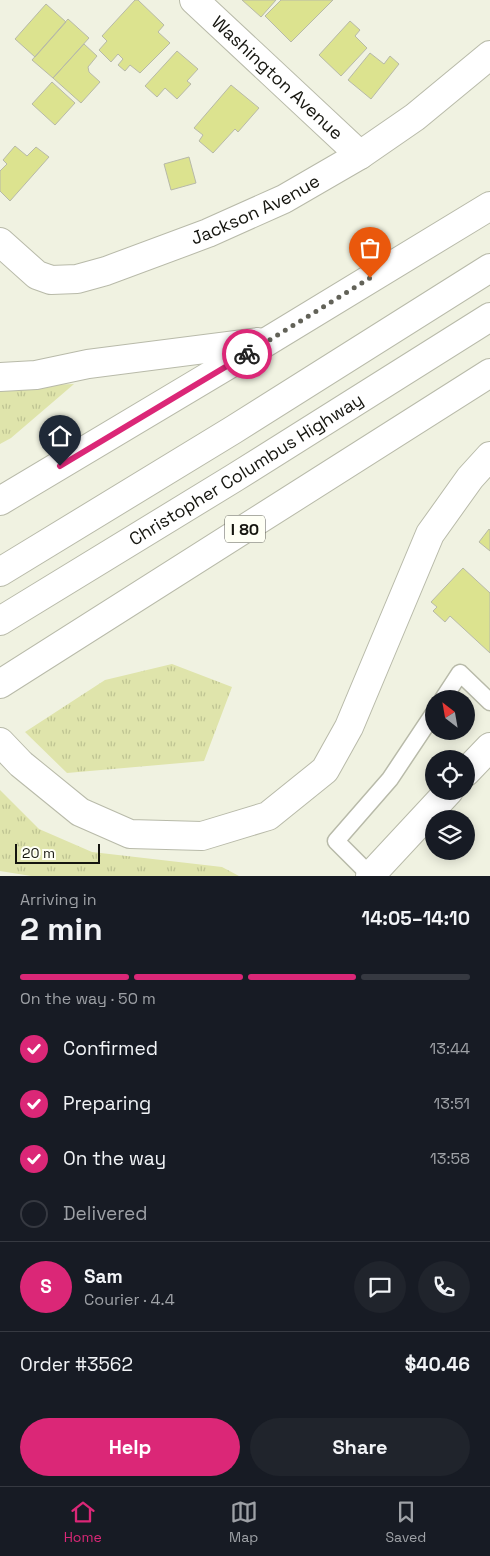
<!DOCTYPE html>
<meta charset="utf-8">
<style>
:root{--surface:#171b24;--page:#20242c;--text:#f1f3f6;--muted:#9ea1a6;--line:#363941;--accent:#db2777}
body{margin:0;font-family:"Space Grotesk",sans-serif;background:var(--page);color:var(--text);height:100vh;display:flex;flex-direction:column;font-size:19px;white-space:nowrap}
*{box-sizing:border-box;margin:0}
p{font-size:16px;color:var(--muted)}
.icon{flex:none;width:28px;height:28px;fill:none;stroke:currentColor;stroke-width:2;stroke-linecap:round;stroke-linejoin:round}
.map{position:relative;height:876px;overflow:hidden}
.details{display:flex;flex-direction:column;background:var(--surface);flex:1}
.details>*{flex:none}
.needle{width:32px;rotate:329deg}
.controls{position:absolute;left:425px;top:690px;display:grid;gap:10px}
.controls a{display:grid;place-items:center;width:50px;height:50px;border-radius:50%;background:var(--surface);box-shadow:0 2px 12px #0003;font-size:25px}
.scale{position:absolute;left:15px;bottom:12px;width:85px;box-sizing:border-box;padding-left:5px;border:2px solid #15150f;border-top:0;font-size:14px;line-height:18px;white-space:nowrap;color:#15150f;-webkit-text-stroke:4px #fefff4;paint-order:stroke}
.pin{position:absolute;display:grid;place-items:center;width:42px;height:42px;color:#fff;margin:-51px -21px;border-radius:50% 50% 50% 0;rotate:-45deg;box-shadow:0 0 5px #0007}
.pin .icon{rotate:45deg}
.courier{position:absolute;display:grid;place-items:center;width:50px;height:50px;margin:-25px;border:4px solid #db2777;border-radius:50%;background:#fff;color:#222;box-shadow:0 1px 6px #0007}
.summary em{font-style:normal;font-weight:600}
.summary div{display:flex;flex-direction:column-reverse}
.summary{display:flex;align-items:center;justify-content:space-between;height:85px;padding:0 20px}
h1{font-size:32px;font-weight:600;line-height:38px}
.bar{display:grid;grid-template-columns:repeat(4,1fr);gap:8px 5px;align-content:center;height:60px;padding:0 20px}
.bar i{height:6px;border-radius:4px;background:var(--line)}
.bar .selected{background:var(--accent)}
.bar p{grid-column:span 4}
.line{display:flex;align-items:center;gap:12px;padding:0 20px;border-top:1px solid var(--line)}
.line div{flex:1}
.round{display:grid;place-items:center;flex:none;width:52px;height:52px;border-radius:26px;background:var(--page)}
ol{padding:0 20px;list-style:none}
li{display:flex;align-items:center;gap:15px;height:55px}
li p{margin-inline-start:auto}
li .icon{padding:5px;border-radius:50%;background:var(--accent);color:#fff;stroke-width:4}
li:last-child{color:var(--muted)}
li i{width:28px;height:28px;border:2px solid var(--line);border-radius:50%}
.primary-button{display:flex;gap:10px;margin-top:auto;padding:10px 20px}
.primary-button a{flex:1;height:58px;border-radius:30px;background:var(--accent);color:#fff;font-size:20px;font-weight:600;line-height:58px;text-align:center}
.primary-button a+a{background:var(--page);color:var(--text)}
.tab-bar{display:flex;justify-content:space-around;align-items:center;height:70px;border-top:1px solid var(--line);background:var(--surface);font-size:14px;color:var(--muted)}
.tab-bar a{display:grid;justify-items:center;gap:2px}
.tab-bar .selected{color:var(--accent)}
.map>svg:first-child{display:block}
.grass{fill:url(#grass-tufts)}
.building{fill:#dce38f;stroke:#b7b9a8}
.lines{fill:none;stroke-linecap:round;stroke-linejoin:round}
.lane-casing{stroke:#b8baa9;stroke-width:19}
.street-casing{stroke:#b8baa9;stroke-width:30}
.primary-casing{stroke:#b8baa9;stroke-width:30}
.highway-casing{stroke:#b8baa9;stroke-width:30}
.lane{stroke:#fff;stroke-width:16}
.street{stroke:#fff;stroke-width:28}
.primary{stroke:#fff;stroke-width:28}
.highway{stroke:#fff;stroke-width:28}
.done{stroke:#626258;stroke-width:5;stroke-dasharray:0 9}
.route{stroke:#db2777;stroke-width:6}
.labels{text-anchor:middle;stroke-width:4;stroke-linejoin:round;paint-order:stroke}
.shield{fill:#fefff4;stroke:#5b5b54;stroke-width:1}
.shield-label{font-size:16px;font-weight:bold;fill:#15150f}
.street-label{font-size:18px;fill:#15150f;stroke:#fefff4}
</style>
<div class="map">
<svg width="490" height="876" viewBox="0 0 490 876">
<defs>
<pattern id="grass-tufts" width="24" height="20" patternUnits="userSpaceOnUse" patternTransform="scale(1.25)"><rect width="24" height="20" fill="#dfe4ab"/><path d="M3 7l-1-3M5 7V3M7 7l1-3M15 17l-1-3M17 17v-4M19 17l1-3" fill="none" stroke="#bec392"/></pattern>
</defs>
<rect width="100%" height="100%" fill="#f0f2e1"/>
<path class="grass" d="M74 384 11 438 0 444V387Z
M172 664 232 687 204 761 67 773 25 732 105 680Z
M0 790 39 829 92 852 222 867 239 876H31L0 871Z"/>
<path class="building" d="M135 0H138L164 25 158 32 170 43 140 73 130 65 125 71 118 65 123 59 118 54 111 62 99 50 107 41 102 36Z
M242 0H276L261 17Z
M281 0H333L291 42 265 16Z
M46 4 66 22 35 57 15 39Z
M68 19 89 38 53 78 32 60Z
M350 21 360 30 355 36 367 48 341 76 319 55Z
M84 44 97 56 88 67 89 72 100 82 81 103 53 78Z
M177 51 198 69 187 81 191 84 177 99 165 88 157 97 145 86Z
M370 53 384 64 390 56 399 64 371 99 348 80Z
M52 82 75 103 55 125 32 104Z
M231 85 259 108 238 132 235 129 213 153 199 141 203 135 194 128Z
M15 146 27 156 36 147 49 157 10 201 0 191V171L7 164 3 160Z
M189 157 196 183 171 190 164 164Z
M489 529 490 530V551L479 542Z
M463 568 490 593V653L450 616 445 622 433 611 437 607 431 602Z"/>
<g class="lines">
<g class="lane-casing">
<path id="lane" d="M443 699 460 673 490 702
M370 875 336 841 390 779 434 713"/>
</g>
<g class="street-casing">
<g id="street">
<path id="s1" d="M194 0 360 155"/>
<path id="s2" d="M0 242 37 275 51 280 77 279 106 271 208 233 284 199 360 155 415 117 490 55"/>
</g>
</g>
<g class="primary-casing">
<path id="primary" d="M466 772 490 747
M370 876 449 791"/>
</g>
<g class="highway-casing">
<g id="highway">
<path d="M0 377 36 375 88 364 258 342"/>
<path d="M0 501 268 341 490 206"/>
<path d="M0 572 233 430 490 268"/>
<path id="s3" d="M0 621 234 478 490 317"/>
<path d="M0 684 490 373"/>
<path d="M0 742 21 764 80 812 130 834 202 836 268 816 325 770 349 727 430 534 470 478 490 456"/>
</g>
</g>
<use href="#lane" class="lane"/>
<use href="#street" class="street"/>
<use href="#primary" class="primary"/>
<use href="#highway" class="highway"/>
</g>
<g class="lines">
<path class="done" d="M247 354 370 278"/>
<path class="route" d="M60 466 247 354"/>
</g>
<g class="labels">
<rect class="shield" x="225" y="515.5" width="40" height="27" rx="4"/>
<g class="shield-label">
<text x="245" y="535">I 80</text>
</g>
<g class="street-label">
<text dy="6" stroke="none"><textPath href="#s1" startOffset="114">Washington Avenue</textPath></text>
<text dy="6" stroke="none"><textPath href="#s2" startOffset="282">Jackson Avenue</textPath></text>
<text dy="6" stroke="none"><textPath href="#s3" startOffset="289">Christopher Columbus Highway</textPath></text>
</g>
</g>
</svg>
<div class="controls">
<a><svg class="needle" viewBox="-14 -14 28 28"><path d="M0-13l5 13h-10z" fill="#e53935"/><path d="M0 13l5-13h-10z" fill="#9ea1a6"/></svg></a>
<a><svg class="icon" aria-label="locate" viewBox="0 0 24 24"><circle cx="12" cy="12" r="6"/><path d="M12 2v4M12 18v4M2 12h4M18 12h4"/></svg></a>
<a><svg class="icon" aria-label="layers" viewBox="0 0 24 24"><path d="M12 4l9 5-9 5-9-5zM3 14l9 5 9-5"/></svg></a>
</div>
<div class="scale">20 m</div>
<div class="pin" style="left:370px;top:278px;background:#ea580c"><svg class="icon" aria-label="bag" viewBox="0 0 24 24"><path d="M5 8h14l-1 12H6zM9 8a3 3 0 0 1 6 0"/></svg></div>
<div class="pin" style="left:60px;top:466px;background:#1f2937"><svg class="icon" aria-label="home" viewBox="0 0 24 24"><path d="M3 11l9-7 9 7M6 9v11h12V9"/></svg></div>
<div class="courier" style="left:247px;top:354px"><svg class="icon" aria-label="bike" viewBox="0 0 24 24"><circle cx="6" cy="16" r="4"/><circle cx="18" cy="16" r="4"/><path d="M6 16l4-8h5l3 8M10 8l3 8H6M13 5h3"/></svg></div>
</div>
<section class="details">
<div class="summary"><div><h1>2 min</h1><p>Arriving in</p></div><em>14:05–14:10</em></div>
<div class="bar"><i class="selected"></i><i class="selected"></i><i class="selected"></i><i></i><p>On the way · 50 m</p></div>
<ol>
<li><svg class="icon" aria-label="check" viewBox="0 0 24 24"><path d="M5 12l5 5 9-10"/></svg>Confirmed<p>13:44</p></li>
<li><svg class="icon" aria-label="check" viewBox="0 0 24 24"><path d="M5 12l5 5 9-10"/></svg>Preparing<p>13:51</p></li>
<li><svg class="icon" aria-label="check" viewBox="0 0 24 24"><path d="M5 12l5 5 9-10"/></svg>On the way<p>13:58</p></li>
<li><i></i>Delivered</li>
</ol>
<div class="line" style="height:90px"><b class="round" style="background:var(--accent);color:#fff">S</b><div><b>Sam</b><p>Courier · 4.4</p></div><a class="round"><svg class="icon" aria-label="chat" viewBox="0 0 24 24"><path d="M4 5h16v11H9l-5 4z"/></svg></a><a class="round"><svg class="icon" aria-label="phone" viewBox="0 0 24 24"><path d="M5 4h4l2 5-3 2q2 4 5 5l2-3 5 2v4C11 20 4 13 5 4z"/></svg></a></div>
<div class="line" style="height:65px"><div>Order #3562</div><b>$40.46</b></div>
<div class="primary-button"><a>Help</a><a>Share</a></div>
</section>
<nav class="tab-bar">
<a class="selected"><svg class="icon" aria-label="home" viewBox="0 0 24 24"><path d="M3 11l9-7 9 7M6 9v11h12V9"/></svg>Home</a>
<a><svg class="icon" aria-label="map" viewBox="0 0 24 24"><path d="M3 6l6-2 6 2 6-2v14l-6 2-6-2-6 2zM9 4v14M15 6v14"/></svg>Map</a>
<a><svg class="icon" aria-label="saved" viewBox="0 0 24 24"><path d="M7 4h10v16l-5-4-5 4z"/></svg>Saved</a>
</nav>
